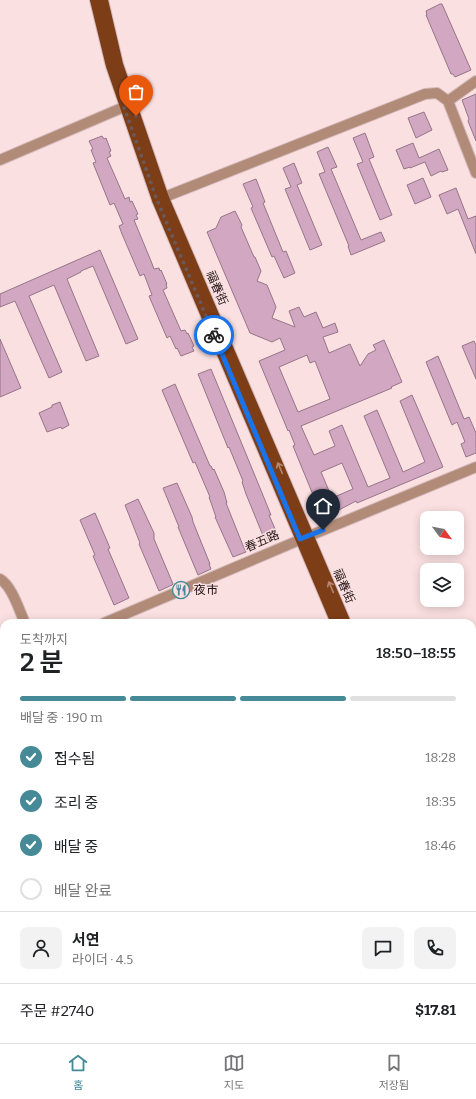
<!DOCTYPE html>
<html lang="ko">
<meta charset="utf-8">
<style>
:root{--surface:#fff;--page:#f2f2f2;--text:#202124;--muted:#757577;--line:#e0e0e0;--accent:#458a96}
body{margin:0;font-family:Bitter,"Noto Sans KR",serif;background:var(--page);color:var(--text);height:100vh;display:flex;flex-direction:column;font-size:15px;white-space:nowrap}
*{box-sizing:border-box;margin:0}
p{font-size:13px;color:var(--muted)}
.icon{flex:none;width:22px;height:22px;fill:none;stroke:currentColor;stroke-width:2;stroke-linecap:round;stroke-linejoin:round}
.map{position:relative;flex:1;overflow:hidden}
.drawer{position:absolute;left:0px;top:619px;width:476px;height:424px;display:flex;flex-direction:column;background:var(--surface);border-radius:12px 12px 0 0;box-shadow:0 2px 10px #0003}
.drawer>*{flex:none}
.needle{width:26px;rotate:122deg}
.buttons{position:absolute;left:420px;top:511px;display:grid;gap:8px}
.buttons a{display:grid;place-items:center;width:44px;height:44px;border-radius:8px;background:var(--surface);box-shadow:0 2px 10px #0003;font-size:20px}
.pin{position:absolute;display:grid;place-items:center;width:34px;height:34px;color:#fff;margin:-41px -17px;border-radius:50% 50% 50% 0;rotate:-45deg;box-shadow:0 0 4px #0007}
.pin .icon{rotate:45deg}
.courier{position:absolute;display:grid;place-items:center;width:40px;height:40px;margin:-20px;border:3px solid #1a73e8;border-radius:50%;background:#fff;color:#222;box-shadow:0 1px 5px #0007}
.summary em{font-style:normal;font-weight:600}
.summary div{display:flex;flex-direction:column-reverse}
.summary{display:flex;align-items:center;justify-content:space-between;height:68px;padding:0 20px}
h1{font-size:26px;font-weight:600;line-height:30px}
.bar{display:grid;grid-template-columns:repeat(4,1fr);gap:6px 4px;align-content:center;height:48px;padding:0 20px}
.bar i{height:5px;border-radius:3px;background:var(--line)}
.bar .on{background:var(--accent)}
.bar p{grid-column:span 4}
.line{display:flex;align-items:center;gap:10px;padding:0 20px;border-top:1px solid var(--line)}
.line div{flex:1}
.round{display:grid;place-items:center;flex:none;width:42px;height:42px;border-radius:8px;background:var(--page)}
ol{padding:0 20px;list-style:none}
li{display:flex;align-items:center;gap:12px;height:44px}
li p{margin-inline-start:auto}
li .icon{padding:4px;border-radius:50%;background:var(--accent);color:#fff;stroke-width:4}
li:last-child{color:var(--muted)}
li i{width:22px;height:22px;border:2px solid var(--line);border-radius:50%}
.menu{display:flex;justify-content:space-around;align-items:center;height:56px;border-top:1px solid var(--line);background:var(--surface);font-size:11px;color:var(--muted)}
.menu a{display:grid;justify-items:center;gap:2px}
.menu .on{color:var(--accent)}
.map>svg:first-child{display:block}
.building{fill:#d2a7c1;stroke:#967589;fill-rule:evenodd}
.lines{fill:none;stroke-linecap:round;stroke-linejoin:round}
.minor-casing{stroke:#d3babc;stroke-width:12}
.major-casing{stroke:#d3babc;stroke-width:12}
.highway-casing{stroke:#d3babc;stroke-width:14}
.minor{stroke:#b18b78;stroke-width:10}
.major{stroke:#7d3d17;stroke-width:10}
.highway{stroke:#612700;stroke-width:12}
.oneway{stroke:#b68672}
.done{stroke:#6b585a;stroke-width:4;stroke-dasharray:0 7.2}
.route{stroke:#1a73e8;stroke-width:5}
.labels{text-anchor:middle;stroke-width:3;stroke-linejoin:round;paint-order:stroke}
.street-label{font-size:12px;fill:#1e0f11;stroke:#fbe0e1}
.poi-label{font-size:12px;fill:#1e0f11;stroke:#fbe0e1;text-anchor:start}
</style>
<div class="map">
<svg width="476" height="1043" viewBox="0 0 476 1043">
<rect width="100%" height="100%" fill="#fbe0e1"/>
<path class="building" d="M440 4H442L471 70 455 77 453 74H451L426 15H427L426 11Z
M476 94V141L468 121 469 119 462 100Z
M424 112 432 130 416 138 408 118Z
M365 133 374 157 369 159 392 215 380 220 357 164 363 162 353 138Z
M102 136 104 139 106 138 111 151 109 152 111 156 107 158 125 199 129 197 130 202 132 201 138 214 136 215 138 219 134 220 151 261 154 269 159 268 160 271 161 270 167 284H166L167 288 163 290 174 315 181 331 185 330 187 334 188 333 194 346 192 347 194 351 181 356 177 348 176 349 170 336 167 338 149 296 152 295 144 274 140 276 122 234 119 226 123 224 114 203 110 205 93 163 96 162 91 150 93 149 89 141Z
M413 143 419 158 439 149 448 170 442 172 441 171 431 176 425 162 410 168V167L404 169 396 150Z
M328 147 337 167 331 169 361 240 381 232 385 241 351 255 348 246H349L319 174 325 172 317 152Z
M294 163 302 183 297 185 322 245 310 250 285 189 291 187 283 168Z
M423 178 431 197 415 204 407 185Z
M256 179 265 202 263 203 283 252 286 251 295 273 284 278 274 256 272 257 251 208 253 207 243 184Z
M456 188 468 219 476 216V254L458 209 447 214 439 195Z
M235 211 242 225 241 227 254 257H255L261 271 257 281 267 285 276 307 272 318 295 327 289 311 299 307 304 317 316 312 323 328 335 323 338 332 323 337 329 353 350 344 360 366 368 354 376 350 373 345 384 340 402 382 391 387 392 388 301 426 314 455 335 446 329 431 342 425 368 487 390 478 364 416 377 410 403 472 425 462 400 401 412 395 443 467 357 503 356 501 335 512 334 511 331 512 328 506H327L325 502 320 505 319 501 316 502 293 446 295 445 289 430 288 431 259 361 285 350 280 338 272 342 250 333 207 232 216 228 221 217ZM307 355 310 363 315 361 330 399 298 412 279 367ZM342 463 353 489 332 498 321 472Z
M100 250 138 339 126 344 93 266 81 271V272L67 279 99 356 86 361 54 285 29 296 62 372 49 378 15 301 0 307V294Z
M0 339 21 388 0 397Z
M474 341 476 345V379L462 346Z
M438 356 464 419 469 417 476 433V453L466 457 461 444 465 442 457 422 452 425 426 362Z
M211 369 260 488 271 515H269L279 538 266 543 246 494 242 482 243 481 229 447 228 448 198 374Z
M175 384 210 466H211L213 470 214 469 224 492 227 503H226L244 548 246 552 233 557 215 517H216L209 497H210L195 462 193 463 162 390Z
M60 402 69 425 62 429 61 427 47 432 39 413 52 407V405Z
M177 483 192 517 193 522 210 564H209L211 569 198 575 178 527H179L163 488Z
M138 499 154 533V539L173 584 172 585 159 591 139 544 140 543 125 505Z
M95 513 110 548 108 549 129 598 114 605 93 556 95 555 80 520Z"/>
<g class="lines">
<g class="minor-casing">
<path id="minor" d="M448 101 476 81
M0 160 131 104
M157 200 425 94 437 93 448 101 476 173
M0 579C12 586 19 610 25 623
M104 623 309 536 476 467
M0 769 4 768
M472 885 476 884
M102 1043 111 1039"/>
</g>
<g class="major-casing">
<path id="major" d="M95 0 111 66 157 200 336 623
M103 0 118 64 164 198 346 623
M472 916 476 926
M472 944 476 953"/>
</g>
<g class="highway-casing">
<path id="highway" d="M0 969 4 978
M29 1039 30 1043"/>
</g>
<use href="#minor" class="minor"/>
<use href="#major" class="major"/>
<use href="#highway" class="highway"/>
</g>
<defs><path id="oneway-shaft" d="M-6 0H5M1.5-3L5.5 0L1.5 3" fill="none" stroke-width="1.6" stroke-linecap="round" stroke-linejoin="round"/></defs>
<g class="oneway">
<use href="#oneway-shaft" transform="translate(280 468) rotate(-113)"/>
<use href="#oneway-shaft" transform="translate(331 587) rotate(-113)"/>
</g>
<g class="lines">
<path class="done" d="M136 116 131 104 124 107 157 200 214 335"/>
<path class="route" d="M214 335 300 539 323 530"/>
</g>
<defs>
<g id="restaurant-ring" transform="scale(0.9)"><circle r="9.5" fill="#fbe0e1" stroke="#458a96" stroke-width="1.5"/><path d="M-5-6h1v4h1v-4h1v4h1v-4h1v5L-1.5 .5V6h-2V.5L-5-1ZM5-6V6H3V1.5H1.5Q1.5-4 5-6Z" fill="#458a96"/></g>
</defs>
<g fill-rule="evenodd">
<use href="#restaurant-ring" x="181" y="590"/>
</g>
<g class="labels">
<g class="street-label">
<text transform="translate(217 288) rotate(67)" y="4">福春街</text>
<text transform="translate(262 541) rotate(-23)" y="4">春五路</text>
<text transform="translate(344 586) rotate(67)" y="4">福春街</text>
</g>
<g class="poi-label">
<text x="194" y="594">夜市</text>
</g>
</g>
</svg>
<div class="buttons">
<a><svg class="needle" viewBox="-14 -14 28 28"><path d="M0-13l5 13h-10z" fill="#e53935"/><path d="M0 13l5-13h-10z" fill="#757577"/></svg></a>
<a><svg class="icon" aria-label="layers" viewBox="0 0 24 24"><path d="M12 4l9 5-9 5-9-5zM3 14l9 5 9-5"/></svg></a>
</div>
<div class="pin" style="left:136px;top:116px;background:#ea580c"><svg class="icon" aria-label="bag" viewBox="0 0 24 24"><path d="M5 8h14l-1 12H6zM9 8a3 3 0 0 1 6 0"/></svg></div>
<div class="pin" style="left:323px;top:530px;background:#1f2937"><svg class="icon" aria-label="home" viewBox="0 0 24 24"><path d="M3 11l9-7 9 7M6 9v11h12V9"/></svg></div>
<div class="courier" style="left:214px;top:335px"><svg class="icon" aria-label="bike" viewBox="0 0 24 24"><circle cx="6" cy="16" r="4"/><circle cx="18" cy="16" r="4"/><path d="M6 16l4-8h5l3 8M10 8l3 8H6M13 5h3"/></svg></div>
<section class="drawer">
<div class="summary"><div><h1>2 분</h1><p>도착까지</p></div><em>18:50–18:55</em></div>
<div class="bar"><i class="on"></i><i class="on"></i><i class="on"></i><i></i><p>배달 중 · 190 m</p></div>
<ol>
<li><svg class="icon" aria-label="check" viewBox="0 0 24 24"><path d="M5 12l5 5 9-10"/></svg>접수됨<p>18:28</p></li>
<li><svg class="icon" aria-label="check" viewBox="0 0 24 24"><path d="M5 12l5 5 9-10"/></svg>조리 중<p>18:35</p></li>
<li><svg class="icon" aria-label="check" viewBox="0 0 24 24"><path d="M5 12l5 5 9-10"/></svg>배달 중<p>18:46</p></li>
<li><i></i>배달 완료</li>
</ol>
<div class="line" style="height:72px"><a class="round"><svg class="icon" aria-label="person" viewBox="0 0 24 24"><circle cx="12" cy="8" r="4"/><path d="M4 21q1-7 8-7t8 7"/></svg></a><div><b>서연</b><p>라이더 · 4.5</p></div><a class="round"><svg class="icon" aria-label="chat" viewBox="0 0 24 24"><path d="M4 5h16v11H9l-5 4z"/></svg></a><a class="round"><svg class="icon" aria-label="phone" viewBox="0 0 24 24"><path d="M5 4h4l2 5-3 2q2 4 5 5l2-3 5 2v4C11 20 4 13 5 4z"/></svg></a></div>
<div class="line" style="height:52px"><div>주문 #2740</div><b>$17.81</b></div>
</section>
</div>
<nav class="menu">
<a class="on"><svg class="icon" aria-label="home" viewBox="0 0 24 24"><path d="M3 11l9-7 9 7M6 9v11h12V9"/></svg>홈</a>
<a><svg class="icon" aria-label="map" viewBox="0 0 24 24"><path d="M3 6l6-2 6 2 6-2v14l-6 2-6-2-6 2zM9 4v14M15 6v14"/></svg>지도</a>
<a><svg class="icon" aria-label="saved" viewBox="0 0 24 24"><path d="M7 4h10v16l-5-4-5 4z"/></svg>저장됨</a>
</nav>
